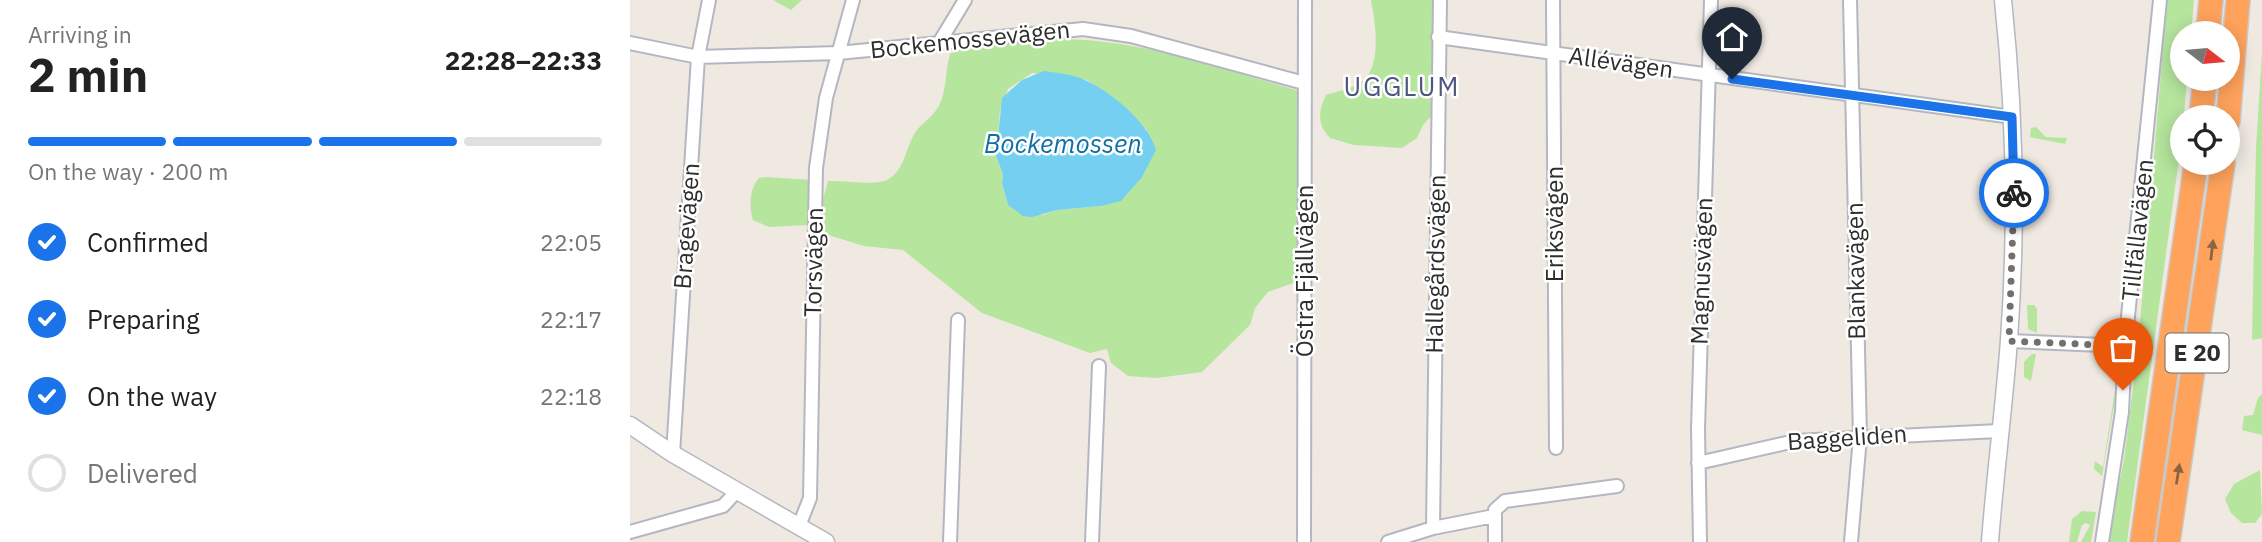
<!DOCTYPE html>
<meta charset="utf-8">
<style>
:root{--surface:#fff;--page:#f2f2f2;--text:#222;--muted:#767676;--line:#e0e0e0;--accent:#1a73e8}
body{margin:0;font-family:"IBM Plex Sans",sans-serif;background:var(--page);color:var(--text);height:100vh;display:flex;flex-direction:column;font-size:26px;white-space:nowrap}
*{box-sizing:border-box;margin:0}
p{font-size:23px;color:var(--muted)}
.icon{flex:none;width:38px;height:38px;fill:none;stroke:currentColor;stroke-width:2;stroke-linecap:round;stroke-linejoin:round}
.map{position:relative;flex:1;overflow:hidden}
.drawer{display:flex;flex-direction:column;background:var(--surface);width:630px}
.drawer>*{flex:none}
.needle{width:46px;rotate:106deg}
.controls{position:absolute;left:1540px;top:21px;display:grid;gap:14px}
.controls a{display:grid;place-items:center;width:70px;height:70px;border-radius:50%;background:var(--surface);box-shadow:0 4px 18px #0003;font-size:35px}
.pin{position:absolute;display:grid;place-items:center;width:60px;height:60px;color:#fff;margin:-72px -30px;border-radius:50% 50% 50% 0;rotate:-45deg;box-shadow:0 0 7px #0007}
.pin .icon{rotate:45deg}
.courier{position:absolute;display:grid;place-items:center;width:70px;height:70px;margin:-35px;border:5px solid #1a73e8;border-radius:50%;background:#fff;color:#222;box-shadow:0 2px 9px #0007}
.overview em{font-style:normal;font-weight:700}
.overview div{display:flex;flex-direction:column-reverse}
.overview{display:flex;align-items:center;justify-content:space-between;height:119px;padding:0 28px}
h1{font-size:46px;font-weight:700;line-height:52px}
.bar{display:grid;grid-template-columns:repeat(4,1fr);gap:10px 7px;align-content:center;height:84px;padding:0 28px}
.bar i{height:9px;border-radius:5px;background:var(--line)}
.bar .selected{background:var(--accent)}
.bar p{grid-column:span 4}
ol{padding:0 28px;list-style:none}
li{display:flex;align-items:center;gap:21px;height:77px}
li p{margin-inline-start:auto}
li .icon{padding:7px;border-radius:50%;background:var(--accent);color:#fff;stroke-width:4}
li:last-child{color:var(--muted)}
li i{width:38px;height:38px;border:4px solid var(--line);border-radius:50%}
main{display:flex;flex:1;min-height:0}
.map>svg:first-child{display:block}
.green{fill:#b6e59e;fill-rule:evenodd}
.water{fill:#75cff0}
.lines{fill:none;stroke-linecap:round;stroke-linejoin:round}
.minor-casing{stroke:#b4b7c1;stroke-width:16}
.tertiary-casing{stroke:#b4b7c1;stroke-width:19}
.motorway-casing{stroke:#c9c9c9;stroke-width:26}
.minor{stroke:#fff;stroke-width:12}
.tertiary{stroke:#fff;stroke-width:16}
.motorway{stroke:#ffa35c;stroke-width:23}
.oneway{fill:#8c6343}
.done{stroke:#726f6d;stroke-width:7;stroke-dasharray:0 12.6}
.route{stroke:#1a73e8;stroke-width:9}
.labels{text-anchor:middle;stroke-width:5;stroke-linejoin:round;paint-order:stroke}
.shield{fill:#fff;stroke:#6d6d6d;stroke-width:2}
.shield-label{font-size:23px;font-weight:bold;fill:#2e2e2e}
.street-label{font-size:24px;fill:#2e2e2e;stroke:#fff}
.neighbourhood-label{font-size:26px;letter-spacing:2px;fill:#4d5680;stroke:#fff}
.water-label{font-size:26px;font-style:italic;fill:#0d6fa3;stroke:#fff}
</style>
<main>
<section class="drawer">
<div class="overview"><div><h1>2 min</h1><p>Arriving in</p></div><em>22:28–22:33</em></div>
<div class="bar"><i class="selected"></i><i class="selected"></i><i class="selected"></i><i></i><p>On the way · 200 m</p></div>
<ol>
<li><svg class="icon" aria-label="check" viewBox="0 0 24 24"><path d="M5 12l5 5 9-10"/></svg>Confirmed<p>22:05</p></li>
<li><svg class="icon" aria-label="check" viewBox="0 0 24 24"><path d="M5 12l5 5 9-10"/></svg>Preparing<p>22:17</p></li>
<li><svg class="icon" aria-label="check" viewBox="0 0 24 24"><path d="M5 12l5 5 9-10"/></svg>On the way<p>22:18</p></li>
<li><i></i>Delivered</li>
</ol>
</section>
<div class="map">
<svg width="1632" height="542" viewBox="0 0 1632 542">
<rect width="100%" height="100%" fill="#efe9e1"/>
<path class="green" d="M143 0H172L161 10Z
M741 0H808L805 112 793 125 787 138 772 148 724 145 700 138C687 124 688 112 696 95 708 91 729 87 737 77 751 57 745 22 741 0Z
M1537 0H1564L1561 33H1552V79H1557L1552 136 1497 542H1477L1494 460 1508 348Z
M432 39C515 40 587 68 666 90L671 94 673 266 666 282 638 292 625 308 620 325 572 372 527 378 498 376 481 363 477 349 460 353 352 313 273 250 234 246 195 234 193 200 198 181C215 180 244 186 257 180 276 170 275 146 287 130 294 122 303 116 309 106 317 89 315 71 320 54L334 48ZM402 73 457 80 501 113 517 130 471 206 427 210 412 215 378 205 372 183 373 174 366 156 370 111 378 89Z
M1632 53V338L1622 340 1626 147Z
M1406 127 1416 137 1437 138 1435 144 1400 137 1401 128Z
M135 177 182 180 178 225 139 227 123 220C119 206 119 190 129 178Z
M1397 305H1404L1407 309V333L1398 329Z
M1402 354H1406L1401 381 1394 377V362Z
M1481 366 1485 368 1488 382 1472 476 1464 469 1465 461 1473 467 1486 383 1478 370Z
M1632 394V435L1612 430 1614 416 1623 415 1628 398Z
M1630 470 1632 514 1625 523H1612L1601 513 1595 499 1604 484Z
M1452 511 1466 512 1461 542H1451L1460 525 1456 523 1452 525 1447 542H1439L1442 519Z"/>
<path class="water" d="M414 71C428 73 444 74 457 81 482 93 518 122 526 150L512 177 491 201 471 206 427 210 402 217 393 216 378 205 372 183 373 174 366 156 372 98 392 80Z"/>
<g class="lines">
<g class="minor-casing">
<path id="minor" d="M923 0 926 448
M1220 0 1230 437 1221 542
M808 37 1382 117
M0 43 68 57 208 53 453 29 501 36 674 83
M309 43 335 0
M1379 341 1495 346
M43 454 68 57 79 0
M1068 463 1165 441 1369 431
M169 526 180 498 186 168 196 98 223 0
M803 528 810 0
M0 532 93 506 107 491
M320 542 328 320
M462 542 469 366
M674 542 675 0
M758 542 803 528 864 516
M865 542V510L875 501 987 486
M1070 542 1068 429 1081 0
M1472 542 1492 412 1495 346 1530 0"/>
</g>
<g class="tertiary-casing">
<path id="tertiary" d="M0 425 43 454 196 542
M1360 542C1365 475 1374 408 1379 340 1387 227 1385 113 1373 0"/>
</g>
<g class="motorway-casing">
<path id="motorway" d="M1578 33 1581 0
M1571 117 1575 79
M1598 121 1608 0
M1512 542 1566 163
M1538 542 1593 163"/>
</g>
<use href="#minor" class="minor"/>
<use href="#tertiary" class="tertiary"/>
<use href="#motorway" class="motorway"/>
</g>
<defs><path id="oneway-solid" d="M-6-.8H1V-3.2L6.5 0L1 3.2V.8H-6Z" transform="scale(1.75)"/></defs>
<g class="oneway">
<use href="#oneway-solid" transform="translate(1582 250) rotate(-83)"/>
<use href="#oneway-solid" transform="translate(1548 474) rotate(-81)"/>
</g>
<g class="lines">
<path class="done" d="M1384 193 1379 341 1495 346 1493 390"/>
<path class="route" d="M1102 79 1382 117 1384 193"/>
</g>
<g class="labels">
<rect class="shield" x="1535.5" y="333.5" width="63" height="39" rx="5"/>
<g class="shield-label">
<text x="1567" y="361">E 20</text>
</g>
<g class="street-label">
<text transform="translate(340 40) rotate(-6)" y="8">Bockemossevägen</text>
<text transform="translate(991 63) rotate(8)" y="8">Allévägen</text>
<text transform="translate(925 224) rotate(-90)" y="8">Eriksvägen</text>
<text transform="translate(57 226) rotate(-86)" y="8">Bragevägen</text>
<text transform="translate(1508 230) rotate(-84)" y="8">Tillfällavägen</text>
<text transform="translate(184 262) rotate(-89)" y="8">Torsvägen</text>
<text transform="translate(806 264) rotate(-89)" y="8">Hallegårdsvägen</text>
<text transform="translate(675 271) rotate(-90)" y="8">Östra Fjällvägen</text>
<text transform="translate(1072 271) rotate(-88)" y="8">Magnusvägen</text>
<text transform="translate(1226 271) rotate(-91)" y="8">Blankavägen</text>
<text transform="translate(1217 438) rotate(-4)" y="8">Baggeliden</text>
</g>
<g class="neighbourhood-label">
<text x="772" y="96">UGGLUM</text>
</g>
<g class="water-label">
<text x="433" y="153">Bockemossen</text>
</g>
</g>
</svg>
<div class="controls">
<a><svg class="needle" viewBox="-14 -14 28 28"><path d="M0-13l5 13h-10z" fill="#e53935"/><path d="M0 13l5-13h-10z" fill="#767676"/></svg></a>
<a><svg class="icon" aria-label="locate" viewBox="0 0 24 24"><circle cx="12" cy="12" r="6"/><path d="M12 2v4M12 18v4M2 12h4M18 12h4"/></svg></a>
</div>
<div class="pin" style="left:1493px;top:390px;background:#ea580c"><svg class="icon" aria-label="bag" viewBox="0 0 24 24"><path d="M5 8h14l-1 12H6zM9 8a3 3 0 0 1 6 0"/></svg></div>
<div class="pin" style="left:1102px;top:79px;background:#1f2937"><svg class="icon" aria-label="home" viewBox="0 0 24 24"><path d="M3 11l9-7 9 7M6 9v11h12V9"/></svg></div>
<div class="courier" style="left:1384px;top:193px"><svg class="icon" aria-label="bike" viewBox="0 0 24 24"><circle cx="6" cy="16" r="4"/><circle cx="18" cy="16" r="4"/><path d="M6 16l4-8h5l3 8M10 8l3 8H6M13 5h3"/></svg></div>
</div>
</main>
